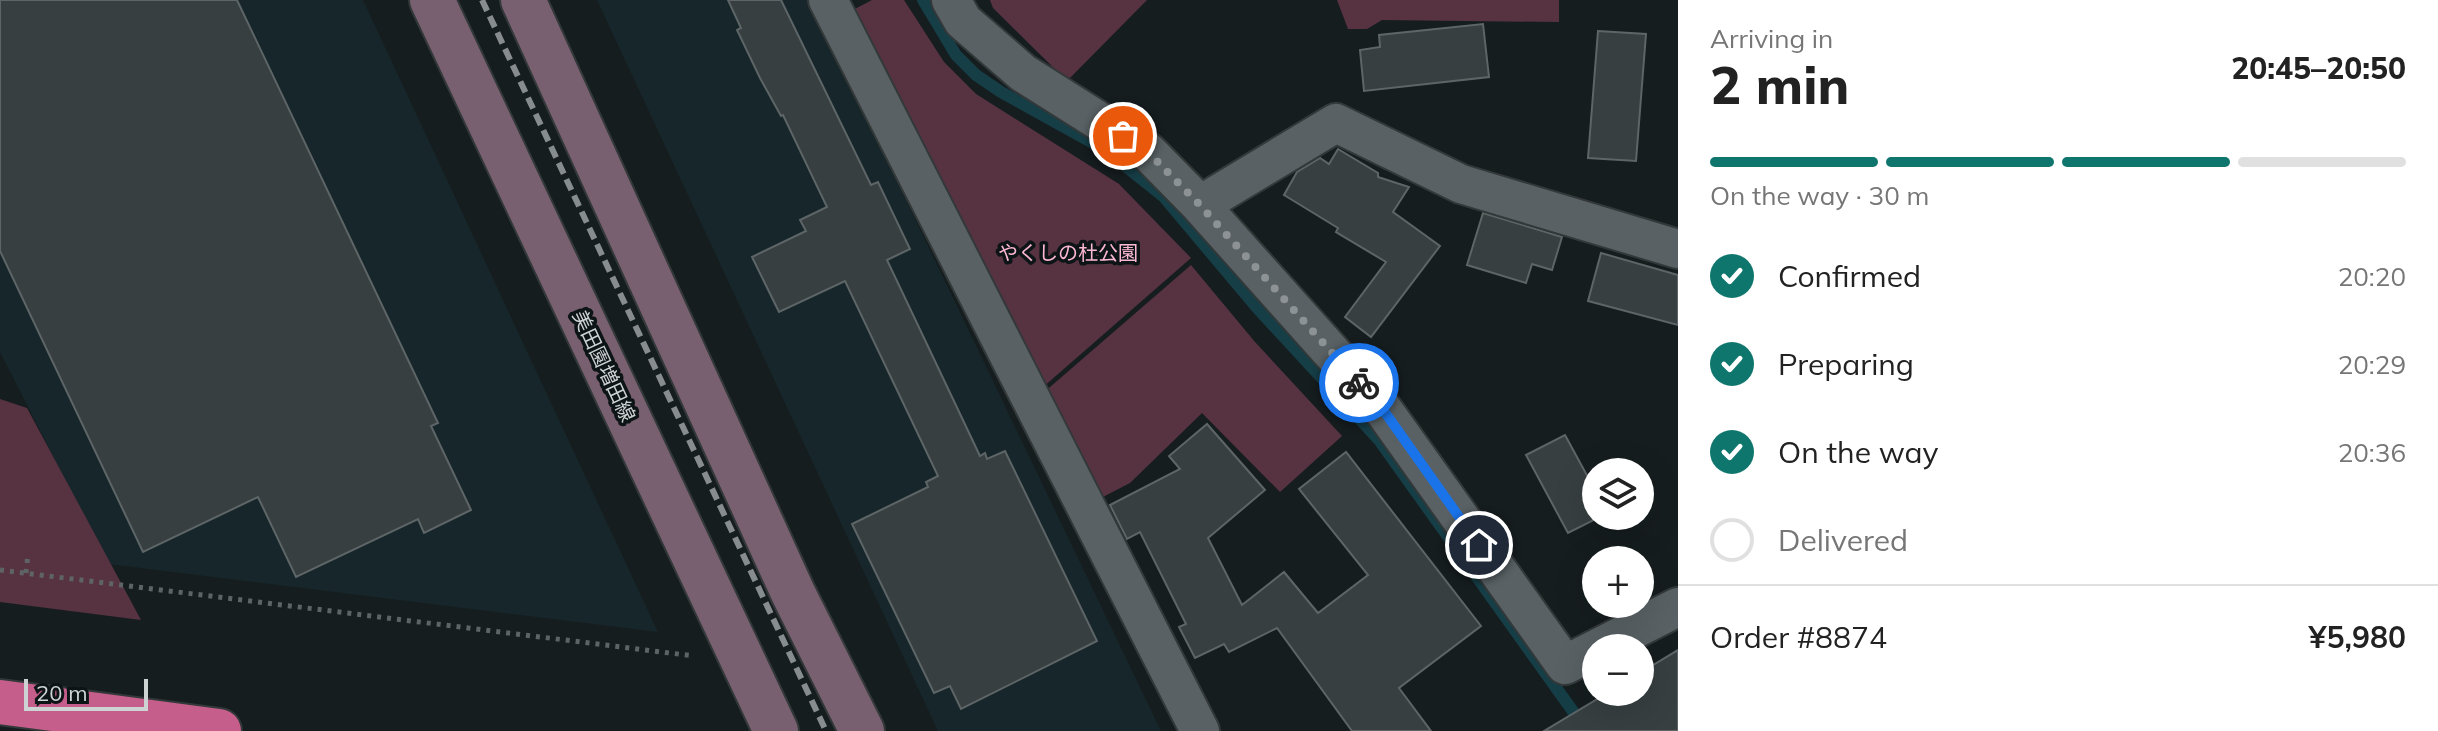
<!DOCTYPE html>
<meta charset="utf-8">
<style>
:root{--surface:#fff;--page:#f2f2f2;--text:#222;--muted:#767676;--line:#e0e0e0;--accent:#0f766e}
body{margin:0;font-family:Mulish,"Noto Sans JP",sans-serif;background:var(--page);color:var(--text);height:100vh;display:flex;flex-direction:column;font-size:30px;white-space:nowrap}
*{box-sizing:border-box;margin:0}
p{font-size:26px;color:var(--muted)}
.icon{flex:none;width:44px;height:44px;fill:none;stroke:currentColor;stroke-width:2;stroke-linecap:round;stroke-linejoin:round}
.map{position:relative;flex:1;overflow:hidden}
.details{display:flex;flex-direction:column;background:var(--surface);width:760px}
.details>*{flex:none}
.controls{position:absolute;left:1582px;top:458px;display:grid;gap:16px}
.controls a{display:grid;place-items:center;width:72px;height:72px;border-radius:50%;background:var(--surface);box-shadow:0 8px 32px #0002;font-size:40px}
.scale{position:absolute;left:24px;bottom:20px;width:124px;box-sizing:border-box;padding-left:8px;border:4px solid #cdd2d3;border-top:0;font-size:22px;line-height:28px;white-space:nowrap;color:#cdd2d3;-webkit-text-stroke:6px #0d1416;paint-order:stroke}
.pin{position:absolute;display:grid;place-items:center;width:68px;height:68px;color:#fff;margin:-34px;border:4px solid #fff;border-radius:50%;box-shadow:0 2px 8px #0007}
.courier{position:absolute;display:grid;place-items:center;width:80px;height:80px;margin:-40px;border:6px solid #1a73e8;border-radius:50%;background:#fff;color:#222;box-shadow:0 2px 10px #0007}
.headline em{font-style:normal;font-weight:800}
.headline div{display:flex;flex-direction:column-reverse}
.headline{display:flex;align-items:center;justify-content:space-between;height:136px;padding:0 32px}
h1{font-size:52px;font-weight:800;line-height:60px}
.bar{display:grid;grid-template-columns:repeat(4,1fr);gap:12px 8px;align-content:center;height:96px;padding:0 32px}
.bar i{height:10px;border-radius:6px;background:var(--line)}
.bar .active{background:var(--accent)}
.bar p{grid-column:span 4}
.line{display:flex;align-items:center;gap:20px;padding:0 32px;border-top:2px solid var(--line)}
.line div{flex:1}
ol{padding:0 32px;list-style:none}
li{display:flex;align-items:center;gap:24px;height:88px}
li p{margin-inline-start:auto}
li .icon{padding:8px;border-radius:50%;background:var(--accent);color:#fff;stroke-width:4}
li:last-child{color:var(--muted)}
li i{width:44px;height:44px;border:4px solid var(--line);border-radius:50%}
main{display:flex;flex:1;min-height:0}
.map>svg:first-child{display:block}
.built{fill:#17262a}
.green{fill:#573342}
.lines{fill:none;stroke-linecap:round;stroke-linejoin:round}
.stream{stroke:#163e47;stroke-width:12}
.building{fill:#373f41;stroke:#5d6567;stroke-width:2}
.minor-casing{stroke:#333839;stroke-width:42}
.secondary-casing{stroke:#333839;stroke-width:48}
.motorway-casing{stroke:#333839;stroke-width:48}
.path{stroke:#5e6466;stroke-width:5;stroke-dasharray:4 6;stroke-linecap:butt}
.minor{stroke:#596164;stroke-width:38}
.secondary{stroke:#796070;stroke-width:44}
.motorway{stroke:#c55e8b;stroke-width:44}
.rail{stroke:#878c8e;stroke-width:6;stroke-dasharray:12 6;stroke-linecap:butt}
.done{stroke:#8d9394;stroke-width:8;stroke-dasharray:0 14.4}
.route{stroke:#1a73e8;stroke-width:10}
.labels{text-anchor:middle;stroke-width:7;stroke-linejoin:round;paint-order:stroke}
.park-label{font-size:20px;fill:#fcb7d2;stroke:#0d1416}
.street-label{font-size:20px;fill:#cdd2d3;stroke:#0d1416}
</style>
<main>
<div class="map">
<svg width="1678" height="731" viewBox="0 0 1678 731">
<rect width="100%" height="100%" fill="#161d1f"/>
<path class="built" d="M0 0H363L658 632 108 564 0 352Z
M597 0H810L1161 731H938Z"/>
<path class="green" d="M872 0H904L944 62 976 94 1119 184 1191 258 1042 388 851 11Z
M990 0H1147L1067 81 993 8Z
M1337 0H1559V22L1382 20 1367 29H1348Z
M1191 265 1255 342 1342 436 1280 492 1202 413 1130 483 1095 501 1042 394Z
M0 399 27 408 141 620 0 602Z"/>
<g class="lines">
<path class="stream" d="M923 0 956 55 976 75 1001 92 1104 149 1163 196 1258 309 1379 440 1587 731"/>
</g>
<path class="building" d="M0 0H237L438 423 431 426 471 510 424 533 418 519 296 577 258 497 143 552 0 251Z
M728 0H781L871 185 878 182 910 249 887 260 980 456 985 453 987 459 1005 451 1097 641 961 709 950 686 934 693 852 524 928 487 926 482 938 476 845 281 779 312 752 257 806 231 800 220 827 207 783 115 781 116 760 78 737 30 741 28Z
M1483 24 1489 77 1364 91 1360 50 1380 47 1379 35Z
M1598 31 1646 34 1636 161 1588 158Z
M1338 149 1378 173V177L1409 187 1393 212 1440 246 1371 337 1345 317 1386 262 1336 232 1338 228 1284 195 1297 172 1320 158 1329 164Z
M1483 213 1562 237 1552 270 1532 264 1526 283 1467 265Z
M1601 253 1678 275V325L1588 301Z
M1207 424 1265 490 1208 538 1242 605 1284 572 1318 613 1368 575 1299 489 1346 452 1481 626 1399 688 1431 731H1352L1277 628 1229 652 1224 644 1195 658 1179 627 1186 624 1140 532 1127 539 1110 505 1180 469 1169 456Z
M1565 435 1596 492V519L1568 533 1526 455Z
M1678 650V731H1544L1609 692H1640V673Z"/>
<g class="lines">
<g class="minor-casing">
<path id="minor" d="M828 0 1200 731
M951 0 963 21 1023 73 1148 152 1200 205 1384 411 1565 665 1596 649
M1200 205 1336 123 1461 184 1678 249
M1598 648 1678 607"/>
</g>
<g class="secondary-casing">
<path id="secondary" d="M432 0 776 731
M523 0 793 593 862 731"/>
</g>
<g class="motorway-casing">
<path id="motorway" d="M0 702 219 731"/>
</g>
<path class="path" d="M0 570 694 656
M26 573 28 554"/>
<use href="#minor" class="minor"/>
<use href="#secondary" class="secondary"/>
<use href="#motorway" class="motorway"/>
<path class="rail" d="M482 0 826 731"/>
</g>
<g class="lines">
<path class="done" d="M1123 136 1148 152 1200 205 1359 383"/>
<path class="route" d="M1359 383 1384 411 1479 545"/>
</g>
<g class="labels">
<g class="park-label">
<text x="1068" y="260">やくしの杜公園</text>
</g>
<g class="street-label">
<text transform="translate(604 366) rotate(65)" y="7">美田園増田線</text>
</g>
</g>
</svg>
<div class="controls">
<a><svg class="icon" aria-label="layers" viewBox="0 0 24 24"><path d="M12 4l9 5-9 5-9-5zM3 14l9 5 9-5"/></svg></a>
<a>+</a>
<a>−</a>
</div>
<div class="scale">20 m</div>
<div class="pin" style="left:1123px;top:136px;background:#ea580c"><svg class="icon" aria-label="bag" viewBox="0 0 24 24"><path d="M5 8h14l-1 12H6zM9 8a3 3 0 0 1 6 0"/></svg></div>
<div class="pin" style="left:1479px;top:545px;background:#1f2937"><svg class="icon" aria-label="home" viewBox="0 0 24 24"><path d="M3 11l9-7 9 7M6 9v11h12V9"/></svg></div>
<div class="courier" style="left:1359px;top:383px"><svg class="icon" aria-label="bike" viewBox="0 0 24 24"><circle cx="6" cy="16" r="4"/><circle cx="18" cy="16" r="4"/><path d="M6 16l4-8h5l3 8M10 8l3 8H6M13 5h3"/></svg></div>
</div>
<section class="details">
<div class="headline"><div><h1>2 min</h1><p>Arriving in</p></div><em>20:45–20:50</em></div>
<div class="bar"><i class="active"></i><i class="active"></i><i class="active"></i><i></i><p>On the way · 30 m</p></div>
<ol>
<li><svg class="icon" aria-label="check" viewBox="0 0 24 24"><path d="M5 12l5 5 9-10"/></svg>Confirmed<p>20:20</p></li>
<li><svg class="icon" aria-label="check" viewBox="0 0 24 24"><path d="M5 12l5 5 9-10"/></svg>Preparing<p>20:29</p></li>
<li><svg class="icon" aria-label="check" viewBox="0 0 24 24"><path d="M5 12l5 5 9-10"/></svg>On the way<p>20:36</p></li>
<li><i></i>Delivered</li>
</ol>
<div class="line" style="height:104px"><div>Order #8874</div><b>¥5,980</b></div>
</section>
</main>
